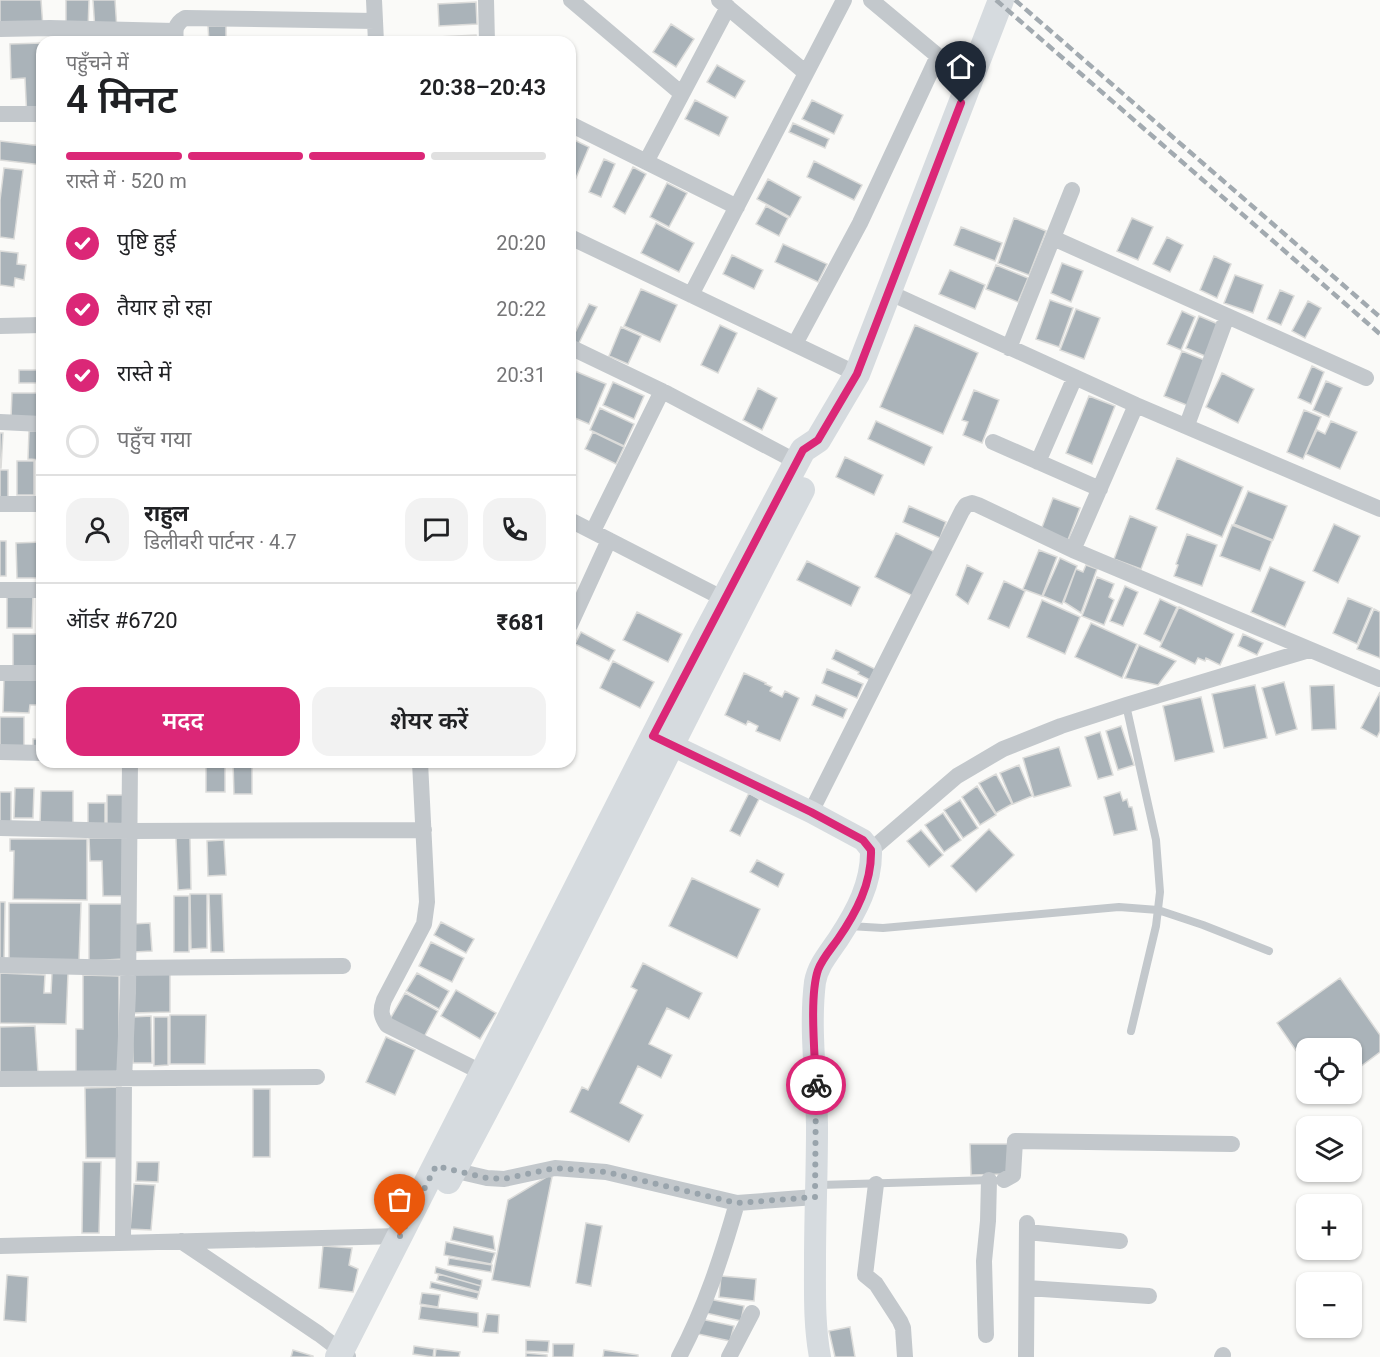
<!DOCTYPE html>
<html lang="hi">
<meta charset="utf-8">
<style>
:root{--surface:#fff;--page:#f2f2f2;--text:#202124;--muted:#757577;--line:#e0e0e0;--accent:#db2777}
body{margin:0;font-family:Roboto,"Noto Sans Devanagari",sans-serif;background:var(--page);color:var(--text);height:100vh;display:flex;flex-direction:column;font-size:22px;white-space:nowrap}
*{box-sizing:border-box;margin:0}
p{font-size:20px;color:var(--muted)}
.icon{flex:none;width:33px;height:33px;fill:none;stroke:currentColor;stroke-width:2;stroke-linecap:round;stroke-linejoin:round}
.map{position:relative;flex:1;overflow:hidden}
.details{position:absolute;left:36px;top:36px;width:540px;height:732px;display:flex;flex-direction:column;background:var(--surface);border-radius:18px;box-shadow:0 2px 4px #0004}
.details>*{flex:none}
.buttons{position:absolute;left:1296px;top:1038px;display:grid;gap:12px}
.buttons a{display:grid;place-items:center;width:66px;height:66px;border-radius:12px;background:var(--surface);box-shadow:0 2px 4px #0004;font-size:30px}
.pin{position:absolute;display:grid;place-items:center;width:51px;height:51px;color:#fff;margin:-62px -26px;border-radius:50% 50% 50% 0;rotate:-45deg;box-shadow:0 0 6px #0007}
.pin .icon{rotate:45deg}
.courier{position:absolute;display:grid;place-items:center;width:60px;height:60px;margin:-30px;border:4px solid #db2777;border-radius:50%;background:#fff;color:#222;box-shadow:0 2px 8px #0007}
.head em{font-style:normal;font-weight:600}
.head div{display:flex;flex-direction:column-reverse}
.head{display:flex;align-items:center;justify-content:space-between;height:102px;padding:0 30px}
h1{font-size:39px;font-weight:600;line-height:45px}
.bar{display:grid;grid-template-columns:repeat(4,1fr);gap:9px 6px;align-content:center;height:72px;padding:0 30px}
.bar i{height:8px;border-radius:4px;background:var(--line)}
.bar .selected{background:var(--accent)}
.bar p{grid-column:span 4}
.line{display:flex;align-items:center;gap:15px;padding:0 30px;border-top:2px solid var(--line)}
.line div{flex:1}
.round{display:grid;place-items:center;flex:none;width:63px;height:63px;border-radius:18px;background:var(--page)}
ol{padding:0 30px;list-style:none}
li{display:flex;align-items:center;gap:18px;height:66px}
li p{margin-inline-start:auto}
li .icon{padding:6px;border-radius:50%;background:var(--accent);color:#fff;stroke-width:4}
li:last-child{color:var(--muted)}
li i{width:33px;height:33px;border:3px solid var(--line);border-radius:50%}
.primary-button{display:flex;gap:12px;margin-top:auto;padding:12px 30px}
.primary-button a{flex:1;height:69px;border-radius:18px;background:var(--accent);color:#fff;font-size:24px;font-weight:600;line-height:69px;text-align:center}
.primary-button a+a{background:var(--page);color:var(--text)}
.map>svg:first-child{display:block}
.building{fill:#aab3b9;stroke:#dcdcda;stroke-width:1.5}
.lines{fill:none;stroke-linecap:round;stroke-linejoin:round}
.lane{stroke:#c3c8cc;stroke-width:8}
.street{stroke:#c3c8cc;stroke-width:16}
.secondary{stroke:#d6dbdf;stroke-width:22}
.primary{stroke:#d6dbdf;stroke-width:26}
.rail{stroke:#a2aab0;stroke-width:4.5;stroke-dasharray:9 4.5;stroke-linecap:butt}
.done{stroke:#99a4ac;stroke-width:6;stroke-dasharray:0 10.8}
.route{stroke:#db2777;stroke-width:8}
</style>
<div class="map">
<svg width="1380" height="1357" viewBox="0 0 1380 1357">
<rect width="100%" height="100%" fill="#fafaf8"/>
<path class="building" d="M0 0H41L43 28 0 31Z
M66 0H89L88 30H66Z
M93 0H115L117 30 95 31Z
M476 2 477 24 439 26 438 4Z
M671 24 694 39 676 67 653 52Z
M208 26H226V42H209Z
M476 35 477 42H438V37Z
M42 43V119L27 120 25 78 11 79 10 44Z
M717 65 745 81 735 98 707 82Z
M695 100 728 117 719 136 685 119Z
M812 100 843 115 834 134 802 119Z
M793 123 829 139 825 148 789 132Z
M570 138 589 147 573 185 570 184Z
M0 141 42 146V165L0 160Z
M604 159 615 164 601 197 589 192Z
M814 161 862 185 854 200 807 177Z
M633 167 646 174 625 214 613 207Z
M4 168 23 170 14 239 0 237V200Z
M768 179 801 197 790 217 757 199Z
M667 183 687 193 669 227 650 217Z
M766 206 788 218 779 236 756 224Z
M1014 218 1046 231 1029 275 998 263Z
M1132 218 1153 227 1138 260 1117 251Z
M656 223 694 243 679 272 641 253Z
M961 227 1002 243 995 261 954 245Z
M1167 237 1183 245 1170 272 1153 264Z
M783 244 827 264 818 282 775 262Z
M0 251 18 253 17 264 26 265 24 280 15 278 14 287 0 285Z
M732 255 763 270 754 289 723 274Z
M1214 256 1231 264 1217 298 1200 290Z
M1062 263 1083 271 1071 302 1051 293Z
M996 265 1028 278 1018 302 986 289Z
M950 270 985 285 975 309 939 294Z
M1235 275 1263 285 1253 313 1224 303Z
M641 289 677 305 660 342 624 326Z
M1280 290 1294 296 1281 325 1267 319Z
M1050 300 1073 308 1059 347 1036 339Z
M1308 301 1321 308 1305 338 1292 331Z
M589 304 597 307 578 345 571 341Z
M1076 309 1100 318 1084 359 1060 350Z
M1182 311 1195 317 1181 350 1167 344Z
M1199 316 1218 324 1205 356 1186 348Z
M720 325 737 333 718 373 701 365Z
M915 325 978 353 943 434 880 407Z
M621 327 641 336 628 364 609 356Z
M1182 351 1207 361 1189 406 1164 396Z
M1312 366 1324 372 1311 404 1298 398Z
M570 369 606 384 589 424 570 416Z
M19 370H37V383H19Z
M1222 373 1254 389 1238 423 1206 407Z
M1326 381 1342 388 1329 417 1313 410Z
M613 382 644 396 634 419 603 405Z
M758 388 777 398 762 430 743 420Z
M974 390 999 400 982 443 963 435 968 422 962 420Z
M12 393H42V419L11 418Z
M1089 396 1115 406 1092 464 1066 453Z
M600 408 634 424 624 446 590 430Z
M1304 410 1321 417 1303 459 1287 452Z
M876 421 932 447 924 465 868 439Z
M1331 421 1357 432 1340 469 1306 454 1317 430 1325 434Z
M29 431H42V460L28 459Z
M593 432 624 447 616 464 585 449Z
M0 433H3L1 468H0Z
M845 457 883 475 874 495 836 477Z
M1177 458 1243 487 1222 537 1156 509Z
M17 461H34V495H17Z
M0 470H8V499H0Z
M1248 491 1287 506 1273 540 1234 524Z
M1053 498 1080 508 1068 540 1041 530Z
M909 506 946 522 940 538 903 522Z
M1130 516 1157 527 1141 569 1114 559Z
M1334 524 1360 536 1338 583 1313 571Z
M1232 525 1272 541 1260 571 1220 556Z
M896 533 935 552 913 596 875 577Z
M1187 534 1217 545 1202 586 1174 576 1178 565 1176 564Z
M0 541H6V576H0Z
M42 542V578H17L16 543Z
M1039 550 1057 557 1042 596 1023 589Z
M1060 558 1077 566 1062 604 1043 596Z
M807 561 860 587 851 606 797 580Z
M967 565 983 573 968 604 956 595Z
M1086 565 1097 569 1081 613 1064 602 1076 569 1083 572Z
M1270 567 1305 582 1285 627 1251 612Z
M1097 577 1114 584 1109 597 1114 600 1104 625 1082 616Z
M1004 581 1025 591 1009 628 988 619Z
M1125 586 1138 592 1123 626 1110 621Z
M7 594 33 595 32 628H7Z
M1348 598 1372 608 1357 644 1333 633Z
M39 599H42V630H39Z
M1160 599 1177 607 1161 642 1144 634Z
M1042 600 1080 617 1065 654 1027 637Z
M1179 607 1234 634 1220 665 1206 658 1205 661 1198 658 1195 664 1160 647Z
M1374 609 1380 612V658L1357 649Z
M637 612 682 634 668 662 623 640Z
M1091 623 1137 644 1122 678 1075 657Z
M581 632 615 650 609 661 575 644Z
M13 634H42V667H13Z
M1243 634 1263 643 1257 655 1238 646Z
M1139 645 1176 661 1158 685 1125 678Z
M836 650 875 669 870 680 858 674 859 672 832 659Z
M613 661 654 682 640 708 600 688Z
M827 669 863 684 857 698 822 683Z
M744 673 766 683 765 684 772 687 770 691 782 697 785 691 799 698 780 741 756 731 758 726 748 721 746 725 725 715Z
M4 678H42V705H30L29 713 3 712Z
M1284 682 1297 729 1276 735 1262 688Z
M1255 685 1267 738 1224 748 1212 694Z
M1334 685 1336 729 1312 730 1310 686Z
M1380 692V731L1377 737 1361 728Z
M816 695 847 709 843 718 812 705Z
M1201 697 1214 752 1175 761 1163 706Z
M0 717H24V750L0 751Z
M1121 726 1134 765 1118 770 1106 731Z
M1100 732 1113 775 1098 779 1085 737Z
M33 739H42V750H33Z
M1059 747 1071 786 1034 797 1023 758Z
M206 762H225V792H206Z
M233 762H252V794H234Z
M1019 765 1032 796 1013 804 1000 773Z
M996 774 1012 804 996 813 979 783Z
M977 786 996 815 980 825 962 797Z
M15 788H34L33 818H14Z
M41 791H73V824H40Z
M0 792H11V824H0Z
M1120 792 1123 801 1127 799 1129 807H1132L1137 830 1114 835 1104 797Z
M749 793 759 799 740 836 730 831Z
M107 795H125L126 825 107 826Z
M960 800 978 828 963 838 944 810Z
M88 803H105V827H88Z
M943 813 961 840 944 852 925 825Z
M989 829 1014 855 976 892 951 866Z
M921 830 943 855 929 867 907 841Z
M89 838H126L124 896H103L102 861H90Z
M176 838H190L191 889 178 890Z
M10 839H87V900L13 899 14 851H10Z
M224 840 226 875 208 876 207 841Z
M757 860 784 874 778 887 750 872Z
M692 878 760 909 737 958 669 926Z
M190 894H207V948L191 949Z
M209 894H222L224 952H211Z
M174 896H189V952H174Z
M0 902H5L4 961H0Z
M9 903H81L79 961 9 960Z
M89 904H123V959L89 961Z
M441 922 474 939 466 953 434 935Z
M150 923 152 951 134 952 132 924Z
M431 942 464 958 452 982 419 966Z
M643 963 702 993 689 1019 667 1008 649 1044 672 1055 661 1078 638 1066 620 1103 643 1115 629 1142 570 1112 582 1087 588 1090 637 990 631 987Z
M134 972 170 973V1012L134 1013Z
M0 973 45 975 44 993H51L52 973H68L66 1024 0 1023Z
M417 973 449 991 439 1009 406 991Z
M83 975 119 976V1077L76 1076V1029H83Z
M1340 978 1380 1035V1052L1352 1073V1048H1306V1065L1277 1023Z
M456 990 496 1013 480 1039 441 1016Z
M405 993 438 1011 424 1037 390 1019Z
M170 1015H206L205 1064H170Z
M151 1016 152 1063H133L132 1017Z
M154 1017H168V1065L154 1066Z
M35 1026 38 1074 0 1076V1027Z
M386 1037 415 1050 395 1095 366 1082Z
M121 1087V1158H86L85 1088Z
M253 1089H270V1157H253Z
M970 1144H1008L1007 1174 971 1175Z
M83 1162H101L99 1233H82Z
M137 1162H159L158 1182 136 1181Z
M548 1176 552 1177 530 1287 492 1280 508 1200Z
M134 1184 155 1185 151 1230 130 1229Z
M586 1223 602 1226 591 1286 576 1283Z
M454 1227 493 1236 495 1250 451 1240Z
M446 1242 495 1253 491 1264 444 1255Z
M323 1246 352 1248 349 1265 358 1269 353 1292 319 1288Z
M449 1258 492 1265 491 1272 448 1265Z
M436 1267 482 1280 481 1286 435 1273Z
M439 1274 481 1286 479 1292 437 1280Z
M7 1275 28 1277 26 1322 4 1320Z
M721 1276 756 1279 754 1301 719 1297Z
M431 1282 479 1293 477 1299 430 1288Z
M422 1293 440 1295 438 1307 420 1304Z
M709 1299 744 1306 741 1321 706 1313Z
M421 1306 478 1313V1327L419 1319Z
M487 1314 499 1315 498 1333 483 1332Z
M701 1319 734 1326 730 1341 698 1334Z
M850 1327 855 1357H835L829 1331Z
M526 1340 549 1341 548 1352 526 1351Z
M553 1344H574L573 1357H553Z
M414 1346 434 1349 433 1357 413 1354Z
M436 1349 460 1352 459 1357H435Z
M293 1350 313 1356V1357H291Z
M604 1350 638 1355V1357H603Z
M526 1353 547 1355V1357H526Z"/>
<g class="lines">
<path class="lane" d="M1126 705 1156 840 1160 892 1156 926 1131 1031
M849 926 883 928 1119 907 1158 910 1203 925 1269 951
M819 1185 992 1180"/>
<path class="street" d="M374 0 376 42
M486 0 487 42
M571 0 682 94
M719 0 806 73
M871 0 969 82
M0 29 50 28 174 31
M176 42C175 31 174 24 185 18L375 21
M0 114H42
M570 124 737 207
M646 162 728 7
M570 237 857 374
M1053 238 1366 378
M888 292 1136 405 1380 509
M691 295 844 0
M0 326 42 325
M795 344 860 223 938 56
M570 347 668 394 797 462
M1009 348 1072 190
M0 422 42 424
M1187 425 1227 316
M993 442 1100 489
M1038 462 1075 377
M0 504H42
M570 520 724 599
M593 531 662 391
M1073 550 1136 405
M0 590H42
M570 625 609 540
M0 673H42
M0 752 42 753
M420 762 427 902 424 924 384 1000C380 1011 381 1016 387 1025L483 1073
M811 812 962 511 966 505 972 503 978 505 1073 550 1380 679
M0 828 129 831 424 830
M871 850 957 776 1003 749 1061 726 1126 705 1309 650
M0 965 127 968 343 966
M0 1079 317 1077
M444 1168 487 1178 504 1179 555 1168 606 1172 737 1203 815 1197
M1004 1180 1013 1175 1015 1141 1232 1144
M876 1184 865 1275 876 1284 900 1321 903 1328 905 1357
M1027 1232 1120 1241
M181 1241 319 1334 348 1356
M123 1243 124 1079 128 993 130 762
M0 1246 400 1236
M1027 1288 1149 1296
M986 1335 984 1261 988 1221 989 1180
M679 1357C705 1308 722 1256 737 1203
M729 1357 752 1313
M1026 1357 1027 1223
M1222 1357 1223 1355"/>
<path class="secondary" d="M655 737 811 812 863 840 871 850C872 883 856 912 839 938 829 953 818 965 815 982 809 1030 817 1081 817 1129 817 1173 815 1217 815 1261 815 1293 814 1325 820 1357"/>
<path class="primary" d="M448 1181C571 953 681 719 802 490
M338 1357 702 641 803 450 818 440 857 374 1001 0"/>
<path class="rail" d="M996 0 1380 334
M1015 0 1380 317"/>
</g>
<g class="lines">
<path class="done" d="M400 1236 436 1166 487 1178 504 1179 555 1168 606 1172 737 1203 815 1197 816 1085"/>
<path class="route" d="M816 1085C815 1055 809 997 818 970 822 959 831 949 838 939 856 913 872 883 871 850L863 840 811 812 653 736 803 450 818 440 857 374 961 103"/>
</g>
</svg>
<div class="buttons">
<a><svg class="icon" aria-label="locate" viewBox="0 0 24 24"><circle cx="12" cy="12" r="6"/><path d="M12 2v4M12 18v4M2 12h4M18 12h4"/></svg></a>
<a><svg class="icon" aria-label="layers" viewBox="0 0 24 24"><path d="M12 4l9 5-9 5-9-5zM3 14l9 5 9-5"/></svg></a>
<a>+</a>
<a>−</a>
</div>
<div class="pin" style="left:400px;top:1236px;background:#ea580c"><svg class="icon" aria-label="bag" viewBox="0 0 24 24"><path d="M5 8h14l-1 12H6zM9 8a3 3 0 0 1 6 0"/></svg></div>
<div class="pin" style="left:961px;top:103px;background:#1f2937"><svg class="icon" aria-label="home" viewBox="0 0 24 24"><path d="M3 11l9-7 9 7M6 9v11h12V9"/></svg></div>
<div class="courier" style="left:816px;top:1085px"><svg class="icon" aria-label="bike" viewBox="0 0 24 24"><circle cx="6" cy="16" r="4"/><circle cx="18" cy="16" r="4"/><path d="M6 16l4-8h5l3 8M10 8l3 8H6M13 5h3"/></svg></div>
<section class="details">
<div class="head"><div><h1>4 मिनट</h1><p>पहुँचने में</p></div><em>20:38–20:43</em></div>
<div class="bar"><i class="selected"></i><i class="selected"></i><i class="selected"></i><i></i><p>रास्ते में · 520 m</p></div>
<ol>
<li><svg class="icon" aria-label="check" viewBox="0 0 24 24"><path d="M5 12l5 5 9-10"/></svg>पुष्टि हुई<p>20:20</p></li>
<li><svg class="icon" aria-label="check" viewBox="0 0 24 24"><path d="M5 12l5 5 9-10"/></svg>तैयार हो रहा<p>20:22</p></li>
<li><svg class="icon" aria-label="check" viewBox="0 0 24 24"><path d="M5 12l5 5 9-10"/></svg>रास्ते में<p>20:31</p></li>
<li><i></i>पहुँच गया</li>
</ol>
<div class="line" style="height:108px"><a class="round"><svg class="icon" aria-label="person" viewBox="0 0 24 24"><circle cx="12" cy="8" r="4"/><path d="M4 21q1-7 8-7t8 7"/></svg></a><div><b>राहुल</b><p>डिलीवरी पार्टनर · 4.7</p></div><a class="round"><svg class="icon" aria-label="chat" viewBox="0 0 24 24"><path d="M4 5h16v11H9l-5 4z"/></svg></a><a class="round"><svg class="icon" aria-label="phone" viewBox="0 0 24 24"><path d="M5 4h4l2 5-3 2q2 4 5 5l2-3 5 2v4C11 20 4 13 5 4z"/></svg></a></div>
<div class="line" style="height:78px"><div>ऑर्डर #6720</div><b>₹681</b></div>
<div class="primary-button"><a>मदद</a><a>शेयर करें</a></div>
</section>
</div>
